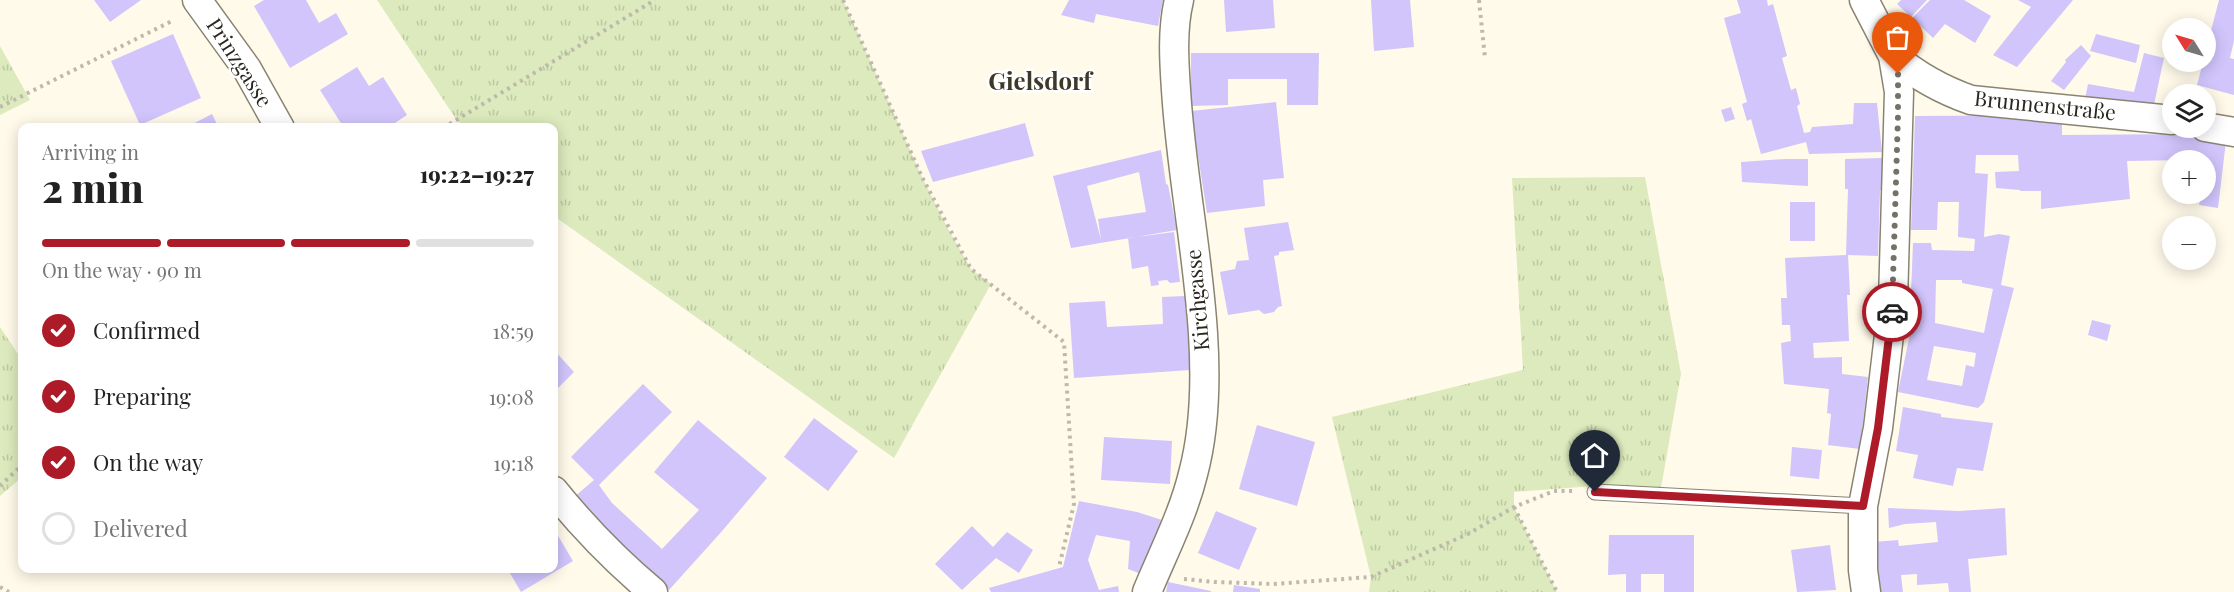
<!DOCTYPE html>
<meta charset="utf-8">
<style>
:root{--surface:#fff;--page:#f2f2f2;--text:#222;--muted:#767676;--line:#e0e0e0;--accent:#ae1b28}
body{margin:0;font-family:"Playfair Display",serif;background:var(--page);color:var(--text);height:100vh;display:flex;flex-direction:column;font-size:22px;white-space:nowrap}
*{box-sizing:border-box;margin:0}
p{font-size:20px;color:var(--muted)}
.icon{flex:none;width:33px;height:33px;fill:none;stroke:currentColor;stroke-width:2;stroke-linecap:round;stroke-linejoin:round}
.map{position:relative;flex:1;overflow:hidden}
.side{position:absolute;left:18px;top:123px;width:540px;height:450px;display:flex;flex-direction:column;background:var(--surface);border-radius:12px;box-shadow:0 3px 15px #0003}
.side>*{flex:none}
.needle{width:39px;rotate:307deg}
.tools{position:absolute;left:2162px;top:18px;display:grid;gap:12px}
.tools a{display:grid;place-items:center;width:54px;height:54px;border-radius:50%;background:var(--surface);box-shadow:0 3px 15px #0003;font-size:30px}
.pin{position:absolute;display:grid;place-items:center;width:51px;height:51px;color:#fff;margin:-62px -26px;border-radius:50% 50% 50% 0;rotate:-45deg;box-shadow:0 0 6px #0007}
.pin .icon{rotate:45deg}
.courier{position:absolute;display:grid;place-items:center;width:60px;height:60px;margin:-30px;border:4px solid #ae1b28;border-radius:50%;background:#fff;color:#222;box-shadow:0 2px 8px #0007}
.summary em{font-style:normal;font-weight:800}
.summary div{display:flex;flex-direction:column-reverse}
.summary{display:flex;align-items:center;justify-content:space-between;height:102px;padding:0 24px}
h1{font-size:39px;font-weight:800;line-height:45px}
.bar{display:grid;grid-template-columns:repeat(4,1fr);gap:9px 6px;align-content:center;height:72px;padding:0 24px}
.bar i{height:8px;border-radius:4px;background:var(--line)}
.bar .on{background:var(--accent)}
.bar p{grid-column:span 4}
ol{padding:0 24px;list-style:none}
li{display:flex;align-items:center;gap:18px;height:66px}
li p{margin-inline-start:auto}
li .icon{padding:6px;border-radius:50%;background:var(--accent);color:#fff;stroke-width:4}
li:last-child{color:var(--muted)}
li i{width:33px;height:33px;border:3px solid var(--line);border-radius:50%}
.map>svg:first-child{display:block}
.grass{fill:url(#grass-tufts)}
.building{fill:#d1c5fc;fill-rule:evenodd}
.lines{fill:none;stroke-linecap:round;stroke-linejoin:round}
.lane-casing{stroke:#898472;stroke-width:17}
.street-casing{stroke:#898472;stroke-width:31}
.path{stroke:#bdb9ac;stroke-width:4;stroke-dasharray:3 4.5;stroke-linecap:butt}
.lane{stroke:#fff;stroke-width:15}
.street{stroke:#fff;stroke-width:28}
.done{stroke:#747167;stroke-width:6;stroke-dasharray:0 10.8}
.route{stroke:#ae1b28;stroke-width:8}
.labels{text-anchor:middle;stroke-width:5;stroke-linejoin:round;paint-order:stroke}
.street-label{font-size:21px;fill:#292720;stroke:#fff}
.quarter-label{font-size:24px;font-weight:bold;fill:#3d3828;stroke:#fff}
</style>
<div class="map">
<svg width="2234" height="592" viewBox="0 0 2234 592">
<defs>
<pattern id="grass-tufts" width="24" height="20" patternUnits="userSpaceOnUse" patternTransform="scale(1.5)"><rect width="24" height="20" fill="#dceabd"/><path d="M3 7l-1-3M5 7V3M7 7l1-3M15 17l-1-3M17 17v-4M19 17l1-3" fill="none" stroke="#bdc9a2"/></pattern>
</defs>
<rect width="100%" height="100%" fill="#fffaea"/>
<path class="grass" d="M377 0H843L922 177 947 227 971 269 991 284 894 458 554 216V128L464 127 456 119Z
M0 46 30 100 0 115Z
M1645 177 1681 374 1661 488 1606 485 1514 492V507L1557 592H1369L1371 577 1332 417 1523 370 1512 178Z
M0 327 22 360V477L0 496Z"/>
<path class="building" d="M94 0H141L110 22Z
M264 0H306L319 23 336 13 348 34 290 68 254 6Z
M1069 0H1163L1158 26 1096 14 1094 23 1061 15Z
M1224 0H1273L1275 28 1226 32Z
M1371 0H1410L1414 47 1374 51Z
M1737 0H1767L1768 6 1773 4 1787 56 1782 58 1791 90 1796 88 1800 104 1797 106 1804 133 1810 132 1812 127 1853 124 1854 103H1877L1882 152 1809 154 1806 142 1761 154 1751 119 1747 121 1742 104 1747 102 1724 18 1741 13Z
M1901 0H1927L1911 17 1897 4Z
M1930 0H1964L1991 16 1975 43 1945 24 1933 38 1912 18Z
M2018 0H2073L2017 67 1993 55 2031 7Z
M2219 0H2234V41L2230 58 2234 59V95L2197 85 2203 62H2205V54Z
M173 34 201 98 140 125 111 61Z
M2096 34 2140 45 2136 63 2090 51Z
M2081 45 2091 56 2064 90 2051 81 2066 62 2065 60Z
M1191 53H1319L1318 105H1287V79H1228V105L1191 106Z
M2144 53 2164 58 2153 109 2085 99 2088 84 2134 92Z
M357 67 369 86 383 77 407 115 387 128H344L320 90Z
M1276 102 1284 178 1263 180 1265 206 1207 213 1191 111Z
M1731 107 1735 119 1725 122 1721 110Z
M212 114 219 128H185Z
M2062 115V135L2188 134 2205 135 2226 141 2218 208 2199 205 2201 194H2205L2206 157 2190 155 2187 156V160L2127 161 2130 199 2041 209V191H2020V190L1996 188 1995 172 2019 171 2018 155H1976L1975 173 1988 174 1984 237 1999 234 2010 236 2001 285 2014 288 1984 402 1978 408 1898 392 1913 319 1910 318 1913 243H1931L1932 250 1974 251 1975 239 1958 237 1959 202H1938L1937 230H1911L1915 116ZM1936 280H1962V283L1993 289 1984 333 1935 323ZM1934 346 1976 353 1974 367 1966 365 1962 386 1927 380Z
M1025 123 1034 156 933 182 921 151Z
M1161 150 1166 184 1168 185 1177 230 1071 248 1053 176ZM1139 172 1146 212 1098 219 1101 240 1087 186Z
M1882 158 1883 190H1880L1878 256 1848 255 1850 295H1847L1849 341 1813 343 1814 358 1842 357V374L1868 377 1860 449 1828 445 1831 414 1827 413 1829 389 1784 384 1781 343 1791 341 1790 325H1782L1781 298H1787L1785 258 1846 255 1848 189H1845V159Z
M1785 159H1808V186L1742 182 1741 162Z
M1790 202H1815V241H1790Z
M1288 222 1294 250 1279 252V255L1274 256 1282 306 1278 307 1274 312 1264 314 1259 310 1228 315 1220 272 1235 269 1237 261 1249 260 1244 228Z
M1174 232 1180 282 1170 283 1167 280 1158 281 1159 285 1151 286 1148 266 1132 269 1128 238Z
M1185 296 1190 370 1074 378 1069 303 1105 301 1107 327 1163 324 1162 297Z
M2092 320 2111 325 2107 341 2088 335Z
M554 350 574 372 554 392Z
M643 384 672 412 599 485 612 503 662 549 699 510 654 472 698 420 767 478 723 530 669 590 595 524 573 498 594 480 571 457Z
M1903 407 1941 414V417L1993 423 1983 471 1957 468 1953 486 1913 478 1918 455 1896 451Z
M814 418 858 451 828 491 784 457Z
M1257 425 1315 442 1297 506 1239 489Z
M1104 437 1172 441 1170 484 1101 480Z
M1792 447 1822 450 1819 479 1790 476Z
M1079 501 1137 512 1162 520 1141 574 1128 569 1130 541 1096 535 1088 560 1099 590 1118 586 1119 592H991L989 588 1063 567Z
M1888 508 1959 511 2005 508 2007 555 1968 559 1971 592H1949L1948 583 1917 585V574L1901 575 1903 592H1878L1874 542 1898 540 1899 546 1938 542 1936 522 1905 524 1889 528Z
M1216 511 1257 528 1239 570 1198 553Z
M972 526 993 547 1007 532 1033 550 1019 573 996 558 962 590 935 564Z
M554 529 573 561 521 592 507 568H554Z
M1609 535H1694V592H1664V574H1641V592H1626V574L1608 575Z
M1830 545 1836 590 1797 592 1791 550Z
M1168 582 1211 591V592H1166Z
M1234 585 1260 589V592H1233Z"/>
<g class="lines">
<g class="lane-casing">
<path id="lane" d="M1595 492 1863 506"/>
</g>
<g class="street-casing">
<path id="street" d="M197 0 247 69 280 128
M1864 0 1893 56 1899 92 1893 301 1878 428 1863 506V570L1866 592
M1893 56C1917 76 1942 90 1971 100L2172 120
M2205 127 2234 132
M554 491C584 528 616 561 653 592
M1147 592C1163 553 1183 515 1193 474 1205 429 1206 380 1203 334 1198 252 1181 172 1176 90 1174 61 1172 29 1179 0"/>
</g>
<path class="path" d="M843 0 922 177 971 269 1064 342 1074 504 1059 567
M1479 0 1485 58
M0 107 174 20
M443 128 655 0
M0 486 22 465
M1514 507 1557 592
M1184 579 1214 582 1273 584 1371 577 1468 534 1514 507 1554 491H1573
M0 587 9 592"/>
<use href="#lane" class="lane"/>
<use href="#street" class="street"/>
</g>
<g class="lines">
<path class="done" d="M1892 312 1898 115V74"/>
<path class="route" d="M1595 492 1863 506 1878 428 1892 312"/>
</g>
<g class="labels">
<g class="street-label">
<text transform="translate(239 63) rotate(57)" y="7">Prinzgasse</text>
<text transform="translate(2045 106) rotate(6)" y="7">Brunnenstraße</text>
<text transform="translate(1198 300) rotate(-95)" y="7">Kirchgasse</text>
</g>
<g class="quarter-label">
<text x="1040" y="90">Gielsdorf</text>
</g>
</g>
</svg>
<div class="tools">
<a><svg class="needle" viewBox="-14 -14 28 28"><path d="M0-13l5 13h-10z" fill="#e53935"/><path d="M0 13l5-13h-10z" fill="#767676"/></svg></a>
<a><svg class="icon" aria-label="layers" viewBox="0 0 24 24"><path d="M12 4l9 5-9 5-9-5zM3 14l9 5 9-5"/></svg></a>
<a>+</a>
<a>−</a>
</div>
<div class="pin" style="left:1898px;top:74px;background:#ea580c"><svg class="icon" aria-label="bag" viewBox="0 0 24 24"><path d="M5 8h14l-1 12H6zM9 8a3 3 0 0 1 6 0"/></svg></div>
<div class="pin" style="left:1595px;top:492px;background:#1f2937"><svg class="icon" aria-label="home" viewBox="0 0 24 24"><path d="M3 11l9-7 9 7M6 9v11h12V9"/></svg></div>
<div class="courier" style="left:1892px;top:312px"><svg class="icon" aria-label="car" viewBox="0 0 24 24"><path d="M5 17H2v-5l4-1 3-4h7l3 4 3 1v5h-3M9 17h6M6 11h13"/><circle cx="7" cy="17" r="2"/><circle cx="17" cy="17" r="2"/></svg></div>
<section class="side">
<div class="summary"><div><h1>2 min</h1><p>Arriving in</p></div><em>19:22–19:27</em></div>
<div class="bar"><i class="on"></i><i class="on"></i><i class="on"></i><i></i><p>On the way · 90 m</p></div>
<ol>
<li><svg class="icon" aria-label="check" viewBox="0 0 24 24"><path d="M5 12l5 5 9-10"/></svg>Confirmed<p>18:59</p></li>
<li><svg class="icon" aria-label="check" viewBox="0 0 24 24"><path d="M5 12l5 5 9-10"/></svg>Preparing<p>19:08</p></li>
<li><svg class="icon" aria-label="check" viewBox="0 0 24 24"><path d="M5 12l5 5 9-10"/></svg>On the way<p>19:18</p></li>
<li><i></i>Delivered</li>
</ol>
</section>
</div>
